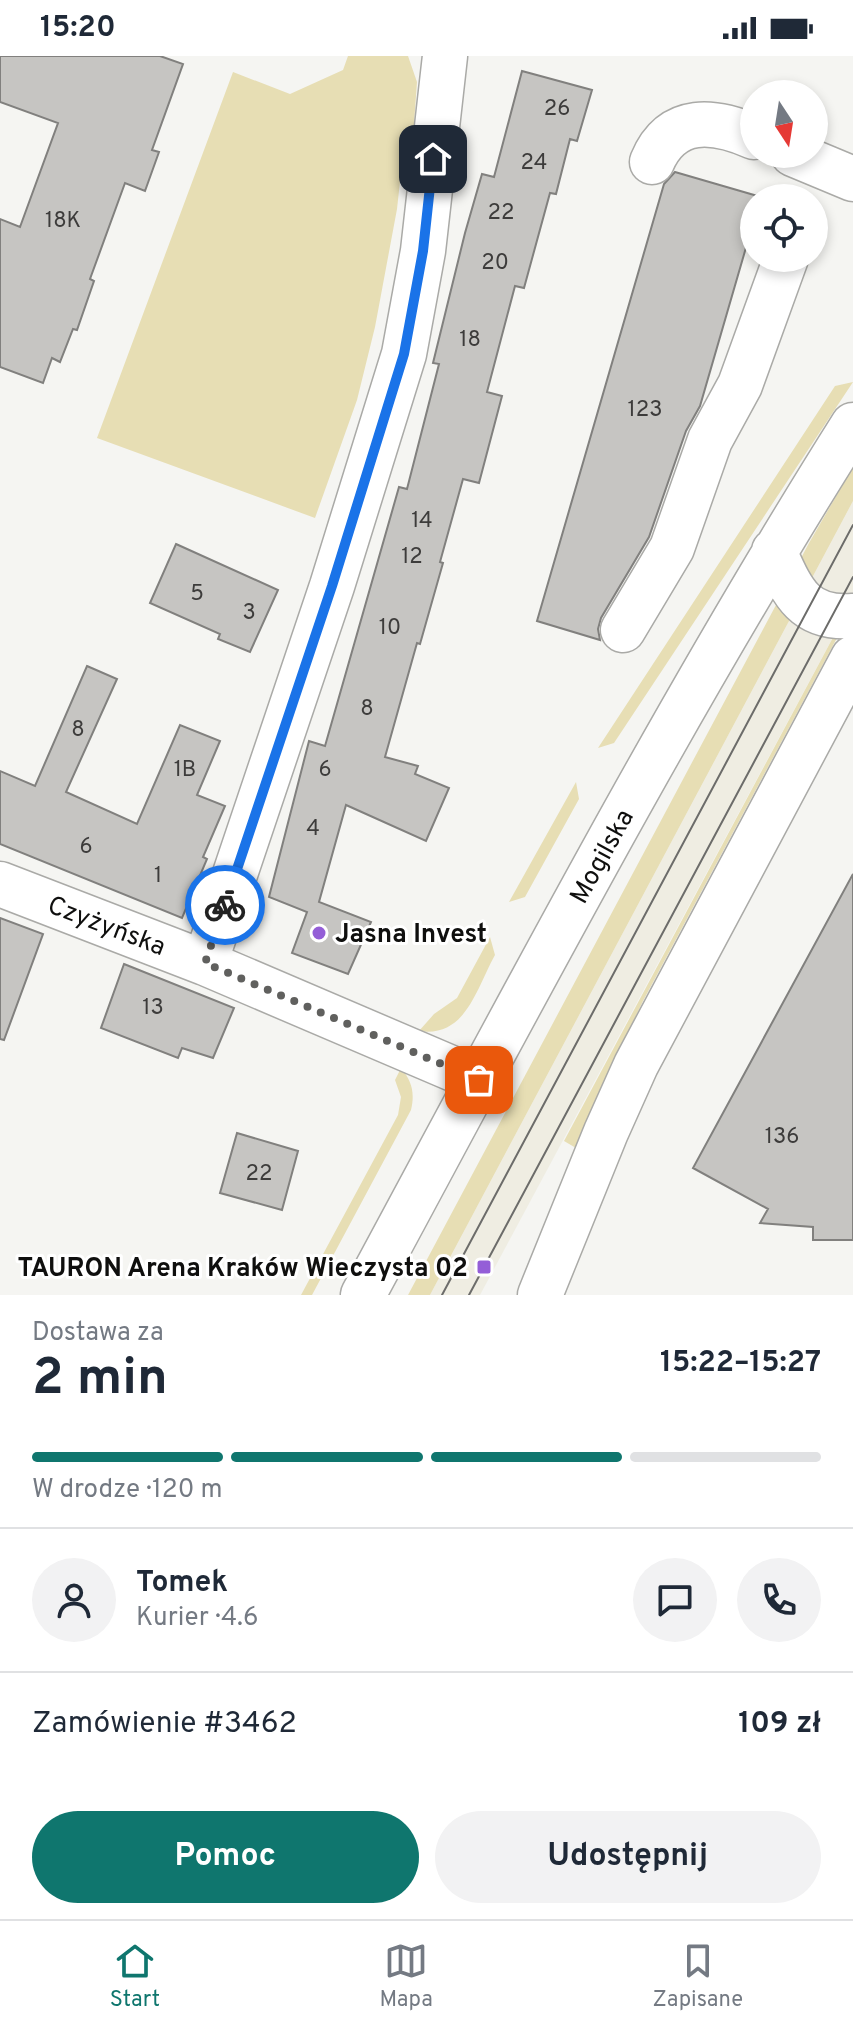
<!DOCTYPE html>
<html lang="pl">
<meta charset="utf-8">
<style>
:root{--surface:#fff;--page:#f2f2f3;--text:#1f2937;--muted:#747a83;--line:#e0e1e3;--accent:#0f766e}
body{margin:0;font-family:Overpass,sans-serif;background:var(--page);color:var(--text);height:100vh;display:flex;flex-direction:column;font-size:30px;white-space:nowrap}
*{box-sizing:border-box;margin:0}
p{font-size:26px;color:var(--muted)}
.icon{flex:none;width:44px;height:44px;fill:none;stroke:currentColor;stroke-width:2;stroke-linecap:round;stroke-linejoin:round}
.map{position:relative;height:1239px;overflow:hidden}
.drawer{display:flex;flex-direction:column;background:var(--surface);flex:1}
.drawer>*{flex:none}
.needle{width:52px;rotate:168deg}
.buttons{position:absolute;left:740px;top:24px;display:grid;gap:16px}
.buttons a{display:grid;place-items:center;width:88px;height:88px;border-radius:50%;background:var(--surface);box-shadow:0 4px 12px #0003;font-size:40px}
.pin{position:absolute;display:grid;place-items:center;width:68px;height:68px;color:#fff;margin:-34px;border-radius:16px;box-shadow:0 4px 12px #0006}
.courier{position:absolute;display:grid;place-items:center;width:80px;height:80px;margin:-40px;border:6px solid #1a73e8;border-radius:50%;background:#fff;color:#222;box-shadow:0 2px 10px #0007}
.head em{font-style:normal;font-weight:700}
.head div{display:flex;flex-direction:column-reverse}
.head{display:flex;align-items:center;justify-content:space-between;height:136px;padding:0 32px}
h1{font-size:52px;font-weight:700;line-height:60px}
.bar{display:grid;grid-template-columns:repeat(4,1fr);gap:12px 8px;align-content:center;height:96px;padding:0 32px}
.bar i{height:10px;border-radius:6px;background:var(--line)}
.bar .selected{background:var(--accent)}
.bar p{grid-column:span 4}
.line{display:flex;align-items:center;gap:20px;padding:0 32px;border-top:2px solid var(--line)}
.line div{flex:1}
.round{display:grid;place-items:center;flex:none;width:84px;height:84px;border-radius:42px;background:var(--page)}
.cta{display:flex;gap:16px;margin-top:auto;padding:16px 32px}
.cta a{flex:1;height:92px;border-radius:48px;background:var(--accent);color:#fff;font-size:32px;font-weight:700;line-height:92px;text-align:center}
.cta a+a{background:var(--page);color:var(--text)}
.status{display:flex;justify-content:space-between;align-items:center;height:56px;padding:0 40px;background:var(--surface);direction:ltr}
.status svg{height:22px;fill:currentColor}
.tabs{display:flex;justify-content:space-around;align-items:center;height:112px;border-top:2px solid var(--line);background:var(--surface);font-size:22px;color:var(--muted)}
.tabs a{display:grid;justify-items:center;gap:4px}
.tabs .selected{color:var(--accent)}
.map>svg:first-child{display:block}
.built{fill:#efede2}
.green{fill:#e7deb4}
.building{fill:#c6c5c2;stroke:#81807e;stroke-width:2}
.lines{fill:none;stroke-linecap:round;stroke-linejoin:round}
.minor-casing{stroke:#aaaaa7;stroke-width:47}
.major-casing{stroke:#aaaaa7;stroke-width:47}
.minor{stroke:#fff;stroke-width:44}
.major{stroke:#fff;stroke-width:44}
.tram{stroke:#6c6c6a;stroke-width:2}
.done{stroke:#60605e;stroke-width:8;stroke-dasharray:0 14.4}
.route{stroke:#1a73e8;stroke-width:10}
.poi-dot{fill:#945ed7;stroke:#fff;stroke-width:3}
.labels{text-anchor:middle;stroke-width:6;stroke-linejoin:round;paint-order:stroke}
.number-label{font-size:22px;fill:#3d3c3b}
.street-label{font-size:26px;fill:#0f0f0e;stroke:#fff}
.poi-label{font-size:26px;font-weight:bold;fill:#0f0f0e;stroke:#fff;text-anchor:start}
</style>
<div class="status"><b>15:20</b><svg viewBox="0 0 49 12"><path d="M0 12V9h3v3zM5 12V6h3v6zM10 12V3h3v9zM15 12V0h3v12zM26 1h20v11H26zM47 4h2v5h-2z"/></svg></div>
<div class="map">
<svg width="853" height="1239" viewBox="0 0 853 1239">
<rect width="100%" height="100%" fill="#f5f5f2"/>
<path class="built" d="M853 445V544L480 1239H430Z"/>
<path class="green" d="M348 0H408L417 26 413 82 404 89 397 153 375 271 357 344 315 462 97 382 233 16 290 38 343 14Z
M853 326 614 687 598 692 835 330Z
M853 411V445L430 1239H408L809 487Z
M853 544V552L643 945 594 1047 576 1092 564 1085Z
M576 726 579 743 525 841 509 846Z
M490 881 495 899C476 933 466 982 419 975L434 958 457 942Z
M401 1012C412 1025 415 1037 411 1054L312 1239H301L398 1059 401 1041 395 1024Z"/>
<path class="building" d="M0 0H160L183 8 152 94 159 96 145 135 125 127 90 223 94 225 77 274 73 273 60 306 52 302 43 327 0 311V163L20 171 58 67 0 46Z
M522 15 592 34 577 85 570 83 556 138 550 137 524 232 515 230 487 336 502 340 479 427 463 423 440 506 443 507 420 588 417 587 385 701 418 710 415 718 449 732 426 785 346 749 319 846 371 866 348 918 292 897 307 856 269 841 309 685 325 690 399 431 407 433 439 308 433 307 465 177 482 118 494 121Z
M675 116 761 141 754 142V164L700 350 686 375 649 481 601 562 598 573 600 584 537 565 664 128Z
M176 488 278 534 250 596 218 583 220 578 150 547Z
M87 610 117 623 66 736 137 768 180 669 220 685 197 739 225 750 203 801 207 803 182 862 0 788V715L35 730Z
M853 818V1184H813V1171L760 1167 768 1153 693 1112Z
M0 862 43 878 4 984 0 983Z
M124 908 234 952 213 1002 182 992 178 1002 101 972Z
M237 1077 298 1095 282 1154 220 1137Z"/>
<g class="lines">
<g class="minor-casing">
<path id="minor" d="M793 98 853 123
M652 106C672 58 715 64 754 81
M623 574 672 492 710 384 740 329 786 202
M0 828 205 907 479 1024
M205 907 332 530 404 298 423 195 445 0"/>
</g>
<g class="major-casing">
<path id="major" d="M774 495C792 535 803 564 853 560
M363 1239C521 946 675 651 853 369
M540 1239 606 1076 636 1009 853 602"/>
</g>
<use href="#minor" class="minor"/>
<use href="#major" class="major"/>
<path class="tram" d="M442 1239 853 469
M469 1239 853 521"/>
</g>
<g class="lines">
<path class="done" d="M225 849 205 907 479 1024"/>
<path class="route" d="M225 849 332 530 404 298 423 195 433 103"/>
</g>
<g class="poi-dot">
<circle cx="319" cy="877" r="8"/>
<rect x="476" y="1203" width="16" height="16" rx="4"/>
</g>
<g class="labels">
<g class="number-label">
<text x="557" y="59">26</text>
<text x="534" y="113">24</text>
<text x="501" y="163">22</text>
<text x="63" y="171">18K</text>
<text x="495" y="213">20</text>
<text x="470" y="290">18</text>
<text x="645" y="360">123</text>
<text x="422" y="471">14</text>
<text x="412" y="507">12</text>
<text x="197" y="544">5</text>
<text x="249" y="563">3</text>
<text x="390" y="578">10</text>
<text x="367" y="659">8</text>
<text x="78" y="680">8</text>
<text x="185" y="720">1B</text>
<text x="325" y="720">6</text>
<text x="313" y="779">4</text>
<text x="86" y="797">6</text>
<text x="158" y="826">1</text>
<text x="153" y="958">13</text>
<text x="782" y="1087">136</text>
<text x="259" y="1124">22</text>
</g>
<g class="street-label">
<text transform="translate(601 800) rotate(-61)" y="9">Mogilska</text>
<text transform="translate(107 869) rotate(21)" y="9">Czyżyńska</text>
</g>
<g class="poi-label">
<text x="335" y="886">Jasna Invest</text>
<text x="468" y="1220" text-anchor="end">TAURON Arena Kraków Wieczysta 02</text>
</g>
</g>
</svg>
<div class="buttons">
<a><svg class="needle" viewBox="-14 -14 28 28"><path d="M0-13l5 13h-10z" fill="#e53935"/><path d="M0 13l5-13h-10z" fill="#747a83"/></svg></a>
<a><svg class="icon" aria-label="locate" viewBox="0 0 24 24"><circle cx="12" cy="12" r="6"/><path d="M12 2v4M12 18v4M2 12h4M18 12h4"/></svg></a>
</div>
<div class="pin" style="left:479px;top:1024px;background:#ea580c"><svg class="icon" aria-label="bag" viewBox="0 0 24 24"><path d="M5 8h14l-1 12H6zM9 8a3 3 0 0 1 6 0"/></svg></div>
<div class="pin" style="left:433px;top:103px;background:#1f2937"><svg class="icon" aria-label="home" viewBox="0 0 24 24"><path d="M3 11l9-7 9 7M6 9v11h12V9"/></svg></div>
<div class="courier" style="left:225px;top:849px"><svg class="icon" aria-label="bike" viewBox="0 0 24 24"><circle cx="6" cy="16" r="4"/><circle cx="18" cy="16" r="4"/><path d="M6 16l4-8h5l3 8M10 8l3 8H6M13 5h3"/></svg></div>
</div>
<section class="drawer">
<div class="head"><div><h1>2 min</h1><p>Dostawa za</p></div><em>15:22–15:27</em></div>
<div class="bar"><i class="selected"></i><i class="selected"></i><i class="selected"></i><i></i><p>W drodze · 120 m</p></div>
<div class="line" style="height:144px"><a class="round"><svg class="icon" aria-label="person" viewBox="0 0 24 24"><circle cx="12" cy="8" r="4"/><path d="M4 21q1-7 8-7t8 7"/></svg></a><div><b>Tomek</b><p>Kurier · 4.6</p></div><a class="round"><svg class="icon" aria-label="chat" viewBox="0 0 24 24"><path d="M4 5h16v11H9l-5 4z"/></svg></a><a class="round"><svg class="icon" aria-label="phone" viewBox="0 0 24 24"><path d="M5 4h4l2 5-3 2q2 4 5 5l2-3 5 2v4C11 20 4 13 5 4z"/></svg></a></div>
<div class="line" style="height:104px"><div>Zamówienie #3462</div><b>109 zł</b></div>
<div class="cta"><a>Pomoc</a><a>Udostępnij</a></div>
</section>
<nav class="tabs">
<a class="selected"><svg class="icon" aria-label="home" viewBox="0 0 24 24"><path d="M3 11l9-7 9 7M6 9v11h12V9"/></svg>Start</a>
<a><svg class="icon" aria-label="map" viewBox="0 0 24 24"><path d="M3 6l6-2 6 2 6-2v14l-6 2-6-2-6 2zM9 4v14M15 6v14"/></svg>Mapa</a>
<a><svg class="icon" aria-label="saved" viewBox="0 0 24 24"><path d="M7 4h10v16l-5-4-5 4z"/></svg>Zapisane</a>
</nav>
